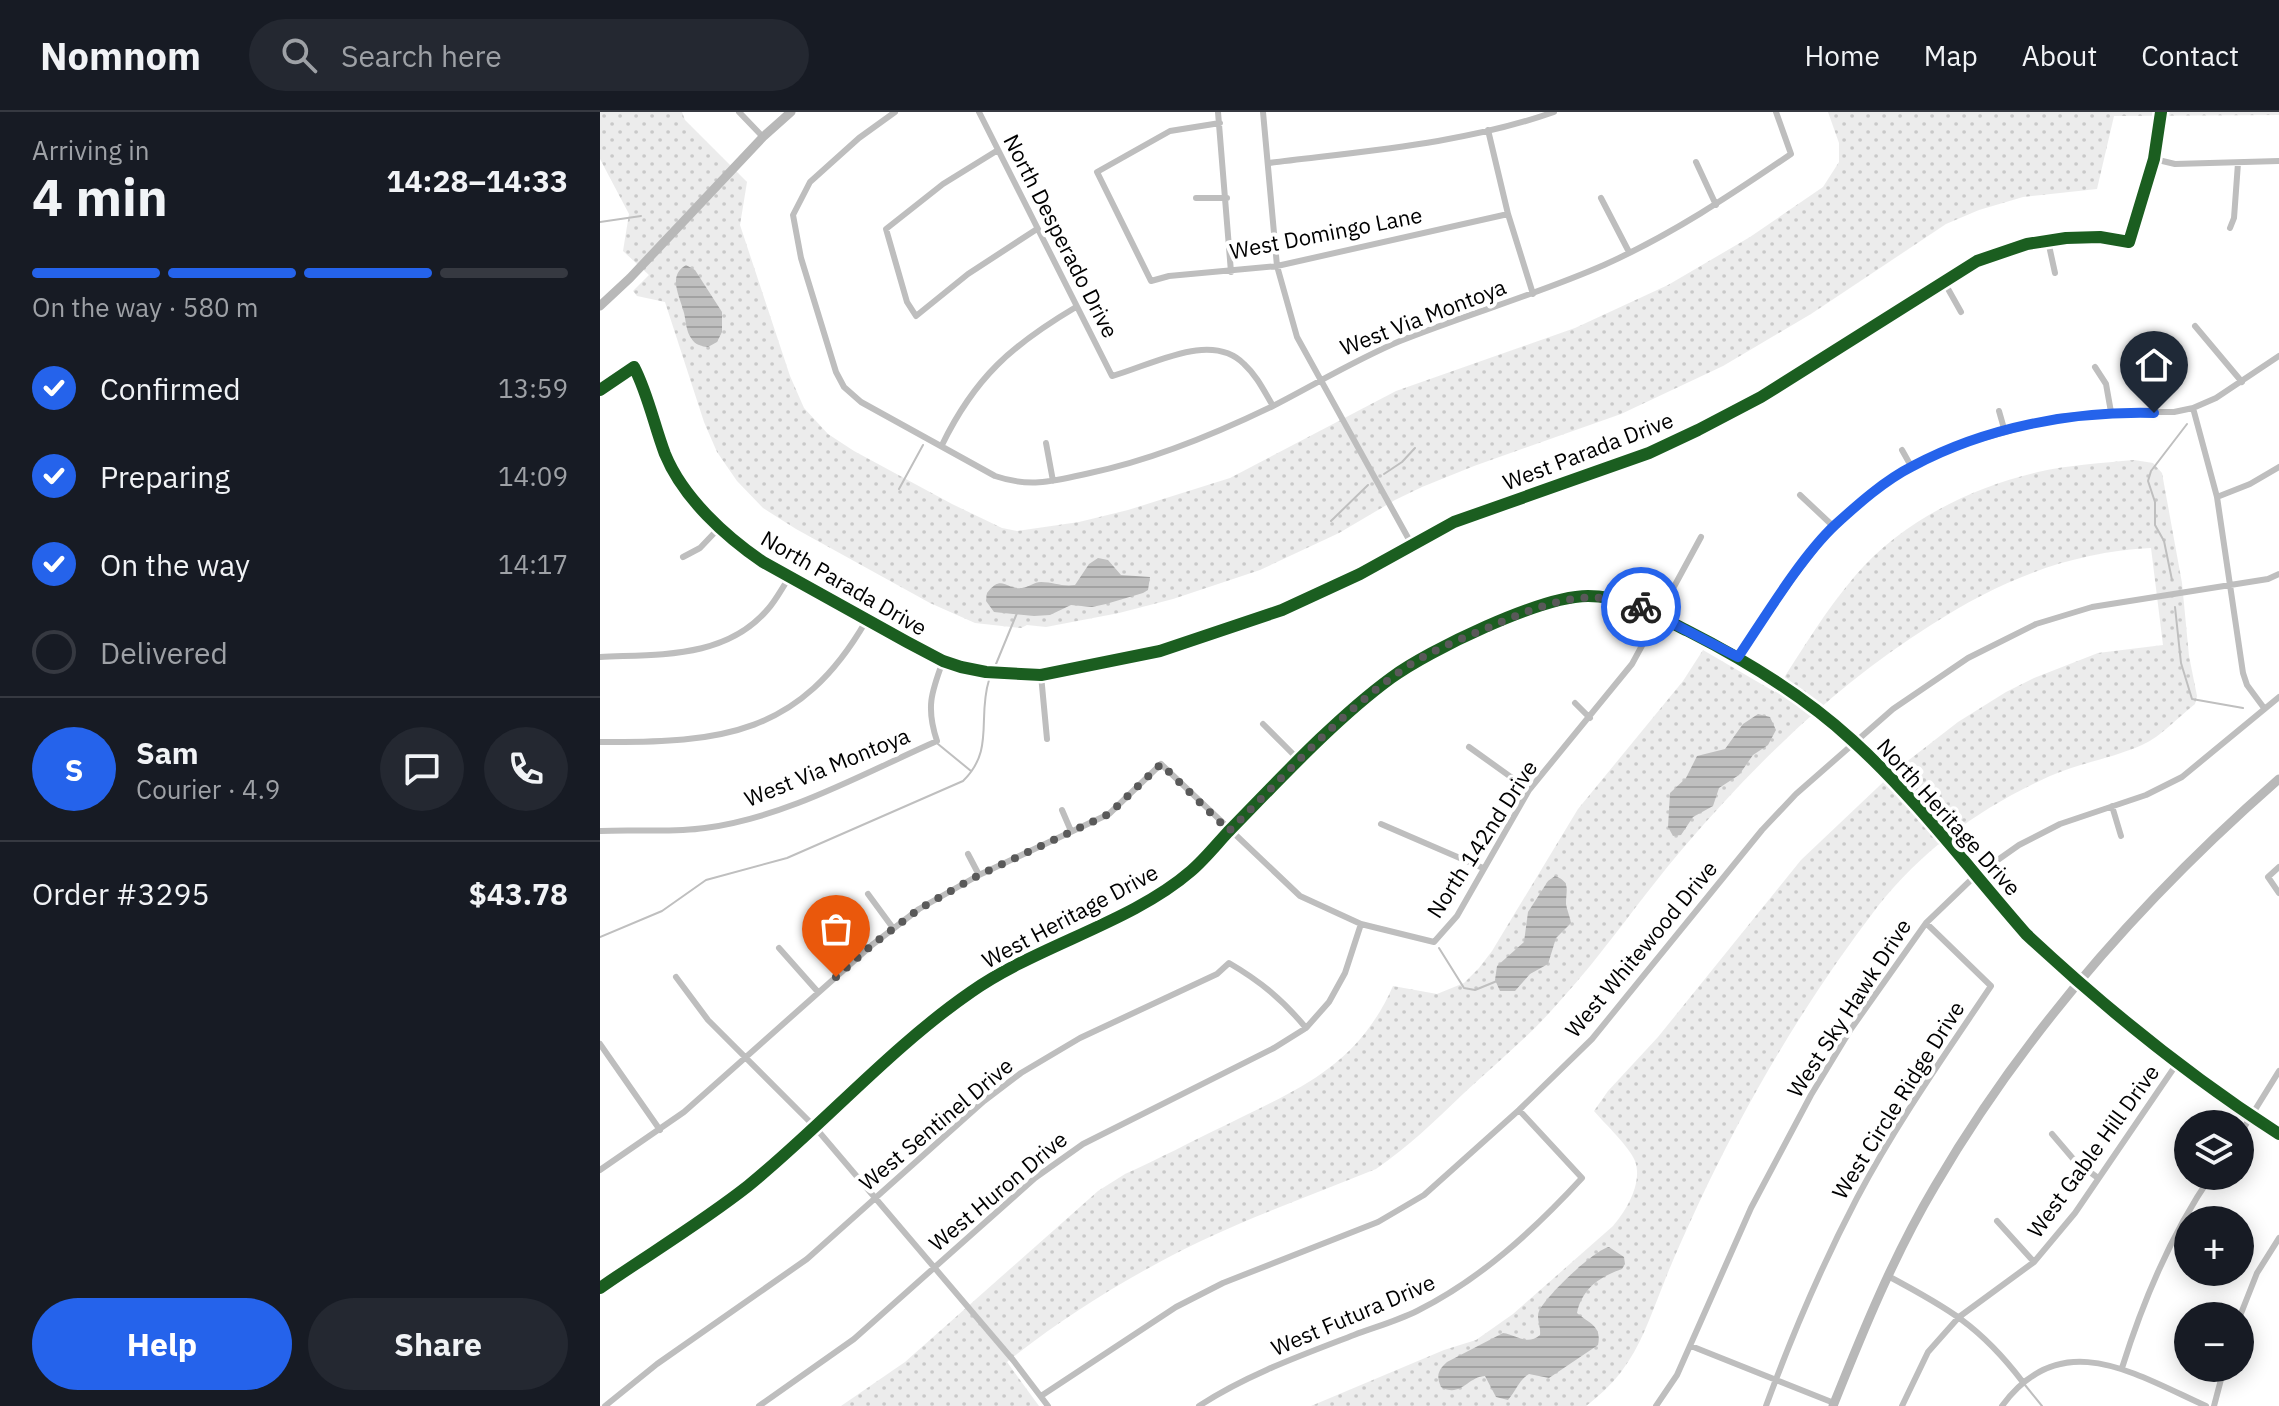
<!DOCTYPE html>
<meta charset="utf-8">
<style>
:root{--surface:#171b24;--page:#242831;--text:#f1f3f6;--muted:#9ea1a6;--line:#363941;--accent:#2563eb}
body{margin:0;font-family:"IBM Plex Sans",sans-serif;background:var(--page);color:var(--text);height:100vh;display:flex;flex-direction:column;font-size:30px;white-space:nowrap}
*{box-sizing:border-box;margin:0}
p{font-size:26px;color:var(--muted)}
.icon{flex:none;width:44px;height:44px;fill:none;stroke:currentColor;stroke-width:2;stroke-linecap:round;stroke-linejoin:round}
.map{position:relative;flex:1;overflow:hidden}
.sheet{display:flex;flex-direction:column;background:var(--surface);width:600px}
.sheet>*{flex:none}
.fabs{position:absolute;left:1574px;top:998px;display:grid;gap:16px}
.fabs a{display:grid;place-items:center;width:80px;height:80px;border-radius:50%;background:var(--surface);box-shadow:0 4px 20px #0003;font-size:40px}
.pin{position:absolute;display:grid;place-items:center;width:68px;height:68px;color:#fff;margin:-82px -34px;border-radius:50% 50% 50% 0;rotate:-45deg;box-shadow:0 0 8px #0007}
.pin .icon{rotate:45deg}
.courier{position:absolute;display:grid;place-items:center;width:80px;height:80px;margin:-40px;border:6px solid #2563eb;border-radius:50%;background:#fff;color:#222;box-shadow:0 2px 10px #0007}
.overview em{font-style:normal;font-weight:700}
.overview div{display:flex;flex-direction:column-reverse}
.overview{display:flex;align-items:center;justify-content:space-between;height:136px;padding:0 32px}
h1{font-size:52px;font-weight:700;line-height:60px}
.bar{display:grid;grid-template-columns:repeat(4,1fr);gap:12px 8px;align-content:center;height:96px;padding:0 32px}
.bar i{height:10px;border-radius:6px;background:var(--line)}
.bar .active{background:var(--accent)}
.bar p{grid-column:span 4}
.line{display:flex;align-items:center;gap:20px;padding:0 32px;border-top:2px solid var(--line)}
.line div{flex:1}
.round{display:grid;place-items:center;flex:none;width:84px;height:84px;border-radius:42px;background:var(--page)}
ol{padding:0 32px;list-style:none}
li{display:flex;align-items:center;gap:24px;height:88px}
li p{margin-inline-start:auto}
li .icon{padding:8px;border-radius:50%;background:var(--accent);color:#fff;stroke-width:4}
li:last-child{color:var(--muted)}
li i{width:44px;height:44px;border:4px solid var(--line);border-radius:50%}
.primary-button{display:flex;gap:16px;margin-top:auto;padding:16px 32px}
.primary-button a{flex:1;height:92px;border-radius:48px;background:var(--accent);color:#fff;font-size:32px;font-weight:700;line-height:92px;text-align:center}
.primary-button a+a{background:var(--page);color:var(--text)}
header{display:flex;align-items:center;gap:48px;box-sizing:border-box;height:112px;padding:0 40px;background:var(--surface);border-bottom:2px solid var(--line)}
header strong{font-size:38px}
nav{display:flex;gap:44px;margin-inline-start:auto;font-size:28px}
.search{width:560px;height:72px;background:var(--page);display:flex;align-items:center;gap:20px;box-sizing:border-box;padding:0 28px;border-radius:44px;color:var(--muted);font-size:30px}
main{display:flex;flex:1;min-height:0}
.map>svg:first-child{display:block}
.grass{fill:url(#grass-dots)}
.water{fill:url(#water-rules)}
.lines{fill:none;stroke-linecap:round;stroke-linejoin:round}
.stream{stroke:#bfbfbf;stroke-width:2}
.street{stroke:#bebebe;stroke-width:6}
.secondary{stroke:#b8b8b8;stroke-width:9}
.cycleway-casing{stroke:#fff;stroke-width:17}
.cycleway{stroke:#1b5e20;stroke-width:12}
.done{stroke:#595959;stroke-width:8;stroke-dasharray:0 14.4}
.route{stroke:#2563eb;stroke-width:10}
.labels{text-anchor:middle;stroke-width:8;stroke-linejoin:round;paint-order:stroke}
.street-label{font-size:22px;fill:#000;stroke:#fff}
</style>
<header>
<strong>Nomnom</strong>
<div class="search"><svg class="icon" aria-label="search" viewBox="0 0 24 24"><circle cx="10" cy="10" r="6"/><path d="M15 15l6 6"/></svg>Search here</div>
<nav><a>Home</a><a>Map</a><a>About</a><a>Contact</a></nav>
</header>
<main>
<section class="sheet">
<div class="overview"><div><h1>4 min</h1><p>Arriving in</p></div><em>14:28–14:33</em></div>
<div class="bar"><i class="active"></i><i class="active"></i><i class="active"></i><i></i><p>On the way · 580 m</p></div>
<ol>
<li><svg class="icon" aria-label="check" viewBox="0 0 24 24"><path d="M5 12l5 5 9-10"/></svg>Confirmed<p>13:59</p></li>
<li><svg class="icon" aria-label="check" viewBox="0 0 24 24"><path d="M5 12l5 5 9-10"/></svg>Preparing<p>14:09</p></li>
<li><svg class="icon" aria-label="check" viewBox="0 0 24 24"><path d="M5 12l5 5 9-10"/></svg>On the way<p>14:17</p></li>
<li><i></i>Delivered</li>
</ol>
<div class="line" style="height:144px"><b class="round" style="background:var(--accent);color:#fff">S</b><div><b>Sam</b><p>Courier · 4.9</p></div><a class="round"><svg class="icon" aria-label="chat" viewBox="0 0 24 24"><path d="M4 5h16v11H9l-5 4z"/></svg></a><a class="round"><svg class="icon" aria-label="phone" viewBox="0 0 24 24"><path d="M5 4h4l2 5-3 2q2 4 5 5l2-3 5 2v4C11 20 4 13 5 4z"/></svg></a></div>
<div class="line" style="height:104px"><div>Order #3295</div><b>$43.78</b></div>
<div class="primary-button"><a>Help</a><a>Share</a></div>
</section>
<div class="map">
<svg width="1679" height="1294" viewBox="0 0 1679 1294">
<defs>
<pattern id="grass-dots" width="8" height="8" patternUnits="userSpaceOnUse" patternTransform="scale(2)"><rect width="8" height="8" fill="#ececec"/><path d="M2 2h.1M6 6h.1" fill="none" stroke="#c9c9c9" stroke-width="1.8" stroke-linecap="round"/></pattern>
<pattern id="water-rules" width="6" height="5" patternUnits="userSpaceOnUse" patternTransform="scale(2)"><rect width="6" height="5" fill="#bfbfbf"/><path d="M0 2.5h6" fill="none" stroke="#a2a2a2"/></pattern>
</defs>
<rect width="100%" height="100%" fill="#fff"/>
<path class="grass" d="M0 0H82L85 8 147 70 140 113 190 264 204 296 228 322 254 339 352 392 402 416 417 419 479 410 528 398 630 366 796 279 975 216 1068 173 1150 125 1223 75 1239 50V31L1228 0H1679V3L1514 4 1497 77 1423 85 1379 98 1346 112 1211 202 1123 254 1021 302 874 354 822 375 795 388 739 421 660 458 573 487 519 501 446 515 427 513 421 516 375 511 330 491 196 417 163 396 137 369 117 340 104 310 65 190 37 184 33 179 49 163 23 139 29 102 0 47Z
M1534 348 1553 351 1562 361 1582 471 1589 544 1597 584 1595 592C1578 605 1562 624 1542 633 1513 646 1480 651 1450 664 1383 694 1324 736 1278 794 1207 886 1146 990 1097 1095 1085 1121 1073 1147 1063 1173 1051 1203 1041 1234 1021 1260 1011 1273 999 1284 986 1294H711L844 1238 876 1228 913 1202 1013 1114C1026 1099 1043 1071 1035 1049 1029 1034 1005 1012 994 999L1008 979 1058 925 1201 748 1296 658 1358 610 1406 580 1434 566 1498 541 1563 533 1551 436C1469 440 1399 469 1331 513 1236 573 1157 650 1084 735 1041 785 1004 841 959 890 930 924 895 952 863 982 835 1009 808 1035 776 1057 702 1087 625 1114 556 1152 504 1180 453 1213 407 1250L439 1294H241L305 1250 498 1079 525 1062C559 1047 592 1029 626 1013 700 976 757 955 793 874L837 882 864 871 879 856 892 839 978 697 1083 569 1103 538 1175 580C1200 541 1225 499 1255 464 1301 410 1370 376 1438 360 1469 353 1502 351 1534 348Z"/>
<path class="water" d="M86 153 95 158 122 200V220L117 230 108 235C101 234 95 233 91 226 86 219 86 209 84 201 80 184 67 164 86 153Z
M498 446 508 448 521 463 550 465 548 478 543 481 506 492 492 495 471 493 450 503 434 504 394 500 386 489 387 481C402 461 406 478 422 476 429 475 434 470 441 470 453 470 462 475 475 473L489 452Z
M1158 602 1170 605 1176 618 1168 633 1153 643 1139 663 1119 676 1113 694 1093 705 1081 723 1073 724 1068 715 1070 681 1086 666 1097 644 1125 637 1143 612Z
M955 764C971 770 966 777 966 792 967 798 970 805 971 811L956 826 948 852 930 862 915 879H900L895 868 897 854 924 830 928 800 948 769Z
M1009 1135 1024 1145 1025 1152 1022 1157C999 1165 982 1177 977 1201 990 1212 1002 1214 998 1233L949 1266 929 1262C919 1268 916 1279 908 1288L896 1285 885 1264C867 1265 861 1286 841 1275 836 1264 838 1258 847 1250L903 1221C917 1223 927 1234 940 1223 941 1214 936 1207 939 1199 946 1184 994 1138 1009 1135Z"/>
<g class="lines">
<path class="stream" d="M0 110 41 104
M784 362 802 350 815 336
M299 377 323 333
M731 409 768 373
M1572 468 1564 429 1555 413V390L1548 369 1551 359 1587 312
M1575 495 1581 551 1592 587 1643 596
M396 552 417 501
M338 632 371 659
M0 825 62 799 106 768 187 746 363 669C395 638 377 606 389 568
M839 836 864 876 875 878 897 869
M1425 1273 1442 1294"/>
<path class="street" d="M139 0 163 25
M295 0 259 26 210 70 193 103 201 146 236 260 244 275 261 290 395 364C430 376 454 369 490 361 553 348 613 323 671 295 714 273 755 248 800 229 868 202 938 182 1004 153 1071 123 1131 83 1191 42L1176 0
M379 0 512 264C550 254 611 218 644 252 657 264 664 279 673 294
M618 0 631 160
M663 0 677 154 697 225 812 433
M620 11 570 19 497 60 551 169 569 164 677 154 908 102
M888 18 908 102 933 182
M398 38 343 72 286 117 307 190 316 204 368 162 437 117
M1554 47 1575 52 1679 49
M1096 50 1116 93
M669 51C764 39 863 32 954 0
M596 86H627
M1001 86 1029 140
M1630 116 1634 106 1638 51
M1448 129 1455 161
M1343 168 1361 200
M1595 214 1642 270
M1495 255 1506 272 1511 300
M0 278 34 255C48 282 54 313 65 342 83 386 126 425 163 450L307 530 343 549 361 555 386 560 441 563 560 539 682 498 760 462 854 410 1049 341 1098 318 1161 285 1377 149 1427 132 1466 126 1500 125 1529 130 1554 47 1561 0
M1593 296 1617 385 1643 561 1647 573 1664 596
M1399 299 1405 320
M446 331 453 369
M342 333C375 265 412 233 476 195
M1302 338 1311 354
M1200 383 1233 414
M1617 385 1650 372 1679 355
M83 445 100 436 119 416
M0 545C59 542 126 547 168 497 176 488 182 476 189 466
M1138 545 1193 466 1233 414 1280 376 1311 354 1362 332 1459 305 1511 300H1574L1593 296 1616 286 1679 244
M441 563 447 627
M975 591 990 606
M663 612 700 649
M0 630C122 631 200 623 266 509
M869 635 929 678
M1512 694 1521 724
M462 698 471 719
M781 712 883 756
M0 719C35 717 70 721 105 716 187 705 262 662 337 629 326 596 331 581 343 549
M368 742 379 763
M1679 755 1668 765 1679 781
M268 782 293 816
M179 836 218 880
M76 865 108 908 214 1014 413 1248 448 1294
M0 932 60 1018
M1452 1022 1475 1049 1498 1066
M1640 1022 1679 959
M0 1058 84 1000 272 833 319 797 379 763 509 702 561 652 700 784 761 812 834 830 857 804 929 678 1032 552 1101 425
M1397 1109 1434 1150
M1288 1164C1348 1196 1380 1214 1422 1269
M0 1176 150 1072 332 910 371 880 406 858 548 789 591 759 753 597 791 566 831 541 958 488 996 484 1035 493 1123 537 1189 578 1254 629 1318 697 1426 822 1479 868
M1640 1204 1657 1161 1679 1126
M1091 1234 1234 1291
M1522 1256C1543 1189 1571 1122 1611 1064
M441 1284 576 1195 623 1171 778 1110 824 1083 919 998 992 927 1162 718 1196 682 1293 597 1368 546 1436 512 1492 495 1668 467 1679 462
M5 1294 57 1252 207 1147 384 989 421 961 480 926 617 862 629 851C660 869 683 888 706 916
M159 1294 254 1227 435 1066 483 1032 674 936 706 916 729 890 745 861 761 812
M599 1294C646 1263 702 1243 754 1223 775 1215 797 1209 817 1199 881 1167 934 1118 982 1066L919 998
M1056 1294 1077 1263 1151 1096 1211 983 1251 917 1326 811 1375 764 1419 733 1460 712 1546 683 1582 665 1679 585
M1166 1294C1192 1223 1222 1153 1257 1086 1296 1012 1344 944 1391 874L1326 811
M1302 1294 1328 1240 1359 1205 1434 1150 1475 1101 1578 950
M1402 1294C1461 1213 1535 1262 1606 1294
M1614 1294 1624 1256"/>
<path class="secondary" d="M0 194 30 166 163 25 191 0
M1479 868 1578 950 1679 1022
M1233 1294C1263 1219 1294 1143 1335 1074 1426 918 1544 785 1679 667"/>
<g class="cycleway-casing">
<path id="cycleway" d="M0 278 34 255C48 282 54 313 65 342 83 386 126 425 163 450L307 530 343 549 361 555 386 560 441 563 560 539 682 498 760 462 854 410 1049 341 1098 318 1161 285 1377 149 1427 132 1466 126 1500 125 1529 130 1554 47 1561 0
M0 1176C49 1142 101 1111 148 1074 224 1012 290 936 371 880 438 833 531 811 591 759 604 748 616 733 628 720 677 670 735 607 791 566 829 538 941 484 988 484 1025 484 1056 503 1088 519 1147 549 1203 583 1252 628 1315 685 1370 758 1426 822 1504 895 1589 964 1679 1022"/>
</g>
<use href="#cycleway" class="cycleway"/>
</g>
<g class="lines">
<path class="done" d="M236 865 272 833 319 797 379 763 509 702 561 652 629 719C686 663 741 599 808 554 837 535 870 524 901 510 949 490 991 475 1041 495"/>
<path class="route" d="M1041 495 1138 545C1165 505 1201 445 1235 413 1258 392 1285 368 1313 354 1386 315 1472 299 1554 301"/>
</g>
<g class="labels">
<g class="street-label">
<text transform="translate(726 121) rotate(-11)" y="8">West Domingo Lane</text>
<text transform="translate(461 124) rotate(63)" y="8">North Desperado Drive</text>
<text transform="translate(823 205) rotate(-21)" y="8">West Via Montoya</text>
<text transform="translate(988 339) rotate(-21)" y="8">West Parada Drive</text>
<text transform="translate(244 471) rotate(30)" y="8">North Parada Drive</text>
<text transform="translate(227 655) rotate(-22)" y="8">West Via Montoya</text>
<text transform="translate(1349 705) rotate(48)" y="8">North Heritage Drive</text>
<text transform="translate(882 727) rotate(-57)" y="8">North 142nd Drive</text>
<text transform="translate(470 804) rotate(-28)" y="8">West Heritage Drive</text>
<text transform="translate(1041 837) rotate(-50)" y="8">West Whitewood Drive</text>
<text transform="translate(1249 896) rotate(-57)" y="8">West Sky Hawk Drive</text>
<text transform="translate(1298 988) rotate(-58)" y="8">West Circle Ridge Drive</text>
<text transform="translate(336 1012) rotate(-40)" y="8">West Sentinel Drive</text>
<text transform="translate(1493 1039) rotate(-54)" y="8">West Gable Hill Drive</text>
<text transform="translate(398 1079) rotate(-40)" y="8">West Huron Drive</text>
<text transform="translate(753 1203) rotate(-23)" y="8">West Futura Drive</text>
</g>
</g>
</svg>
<div class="fabs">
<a><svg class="icon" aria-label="layers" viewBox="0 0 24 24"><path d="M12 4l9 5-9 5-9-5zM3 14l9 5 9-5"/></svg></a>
<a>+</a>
<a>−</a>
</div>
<div class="pin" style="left:236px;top:865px;background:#ea580c"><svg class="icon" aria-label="bag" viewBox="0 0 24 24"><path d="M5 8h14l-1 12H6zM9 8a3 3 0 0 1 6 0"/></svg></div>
<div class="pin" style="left:1554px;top:301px;background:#1f2937"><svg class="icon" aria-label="home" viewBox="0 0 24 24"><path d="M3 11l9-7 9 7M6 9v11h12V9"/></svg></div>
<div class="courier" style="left:1041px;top:495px"><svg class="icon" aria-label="bike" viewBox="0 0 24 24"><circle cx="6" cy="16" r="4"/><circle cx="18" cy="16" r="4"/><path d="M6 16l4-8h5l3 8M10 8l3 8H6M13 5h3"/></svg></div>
</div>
</main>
